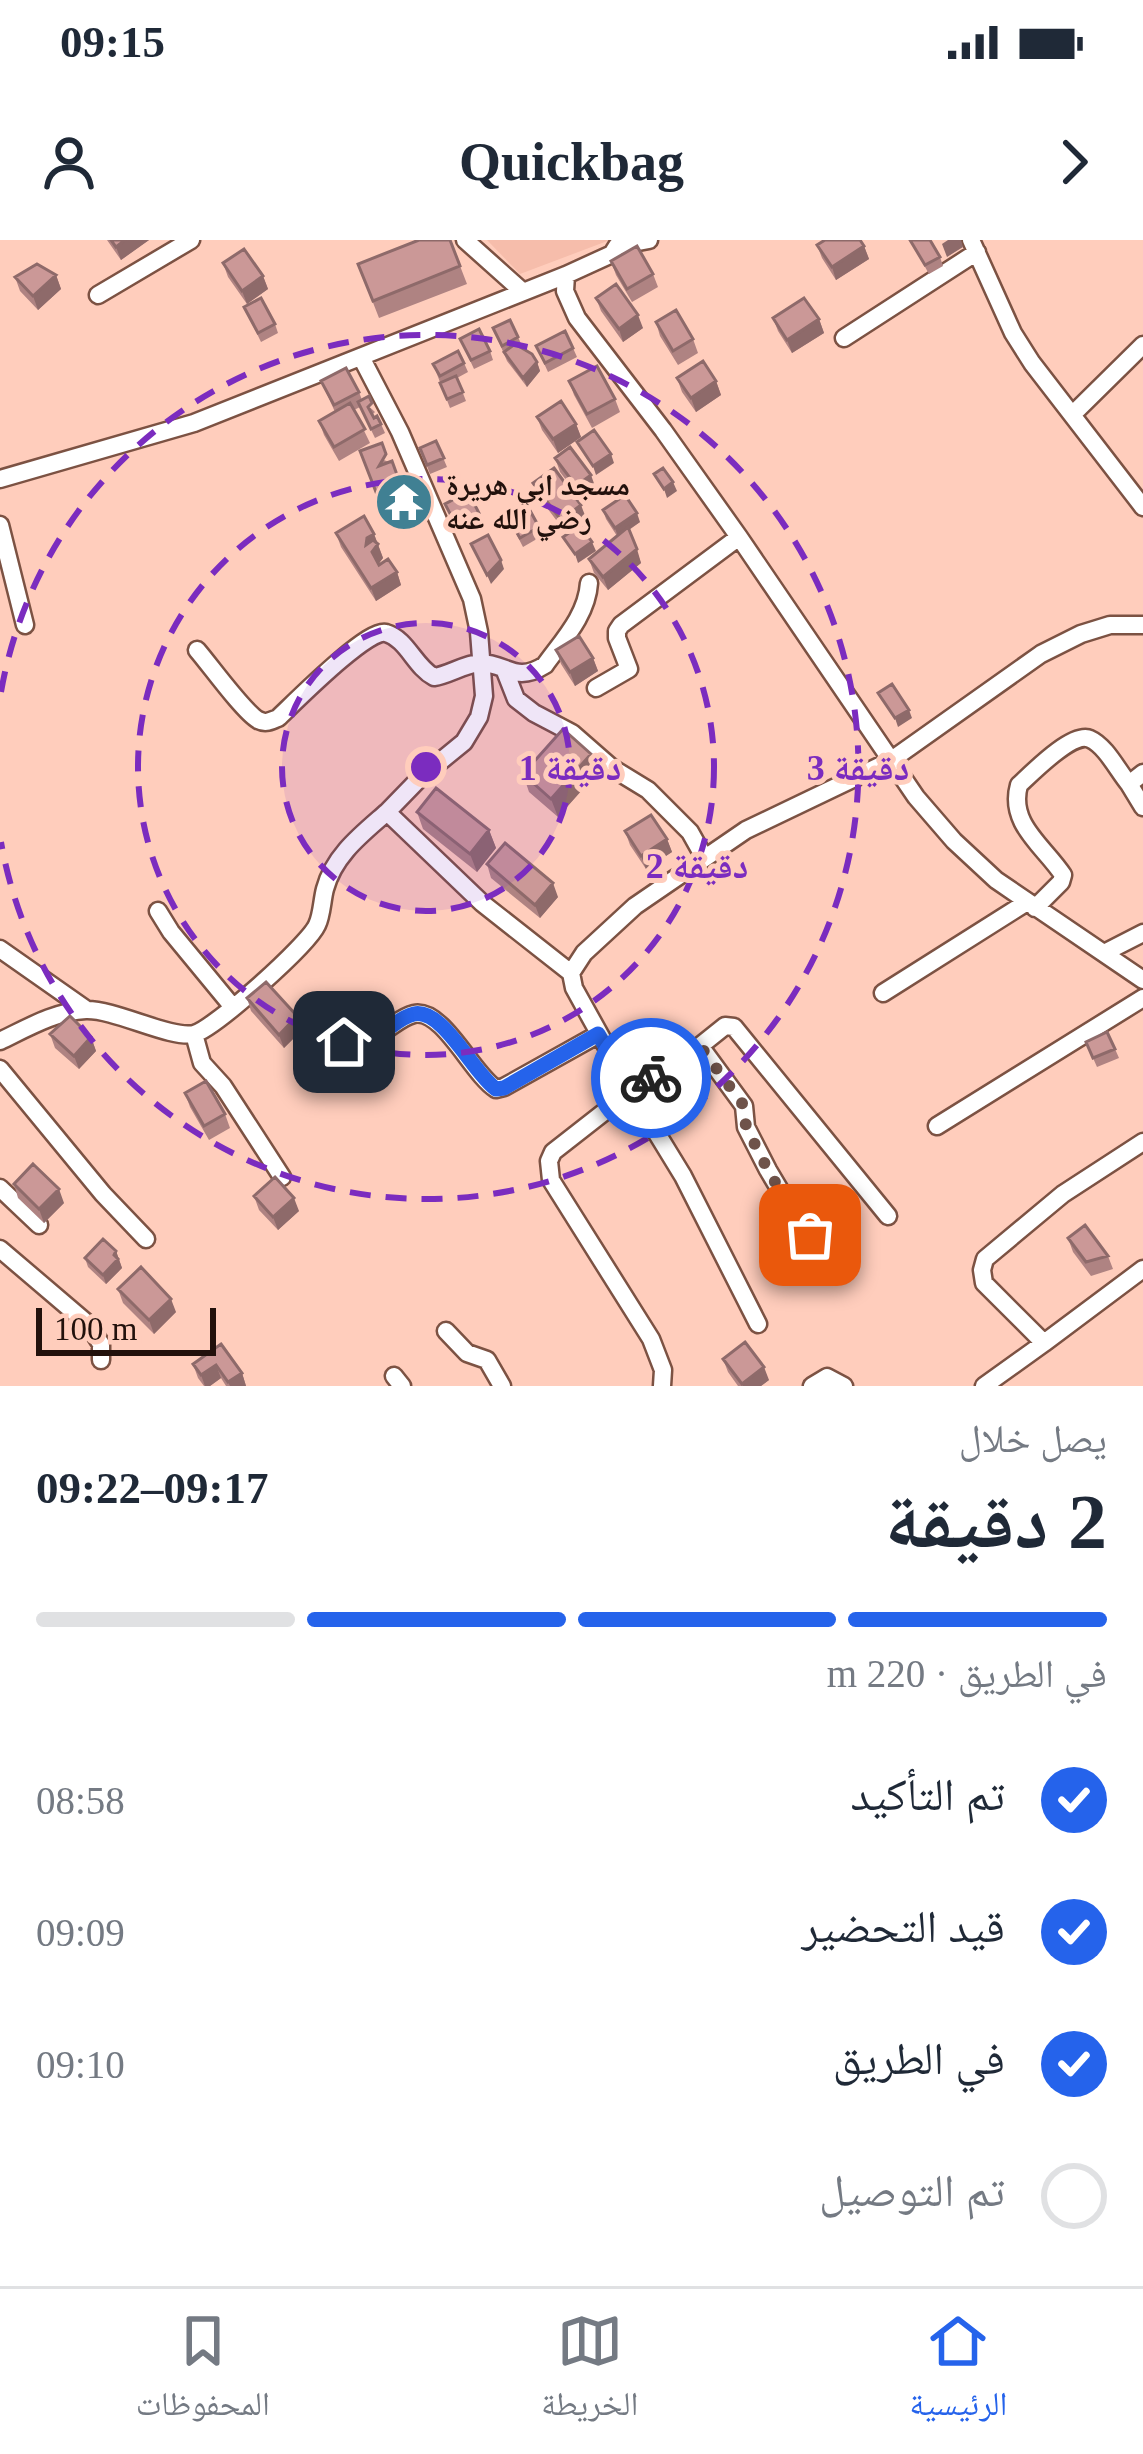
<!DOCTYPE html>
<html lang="ar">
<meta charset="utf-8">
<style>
:root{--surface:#fff;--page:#f2f2f3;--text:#1f2937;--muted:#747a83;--line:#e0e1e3;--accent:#2563eb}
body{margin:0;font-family:"Times New Roman","Noto Naskh Arabic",serif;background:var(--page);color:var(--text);direction:rtl;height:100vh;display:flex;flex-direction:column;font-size:45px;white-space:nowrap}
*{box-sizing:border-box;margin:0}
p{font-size:39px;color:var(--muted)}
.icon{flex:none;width:66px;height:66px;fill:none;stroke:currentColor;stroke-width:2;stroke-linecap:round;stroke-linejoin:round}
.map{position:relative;height:1146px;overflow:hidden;direction:ltr}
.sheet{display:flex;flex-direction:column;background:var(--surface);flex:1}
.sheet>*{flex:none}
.scale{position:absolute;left:36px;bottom:30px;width:180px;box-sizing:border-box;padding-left:12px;border:6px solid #22110c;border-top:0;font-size:33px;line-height:42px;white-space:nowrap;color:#22110c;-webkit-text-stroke:9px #ffcdbc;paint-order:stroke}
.pin{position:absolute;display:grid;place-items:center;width:102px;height:102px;color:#fff;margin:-51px;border-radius:24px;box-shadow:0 6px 18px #0006}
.courier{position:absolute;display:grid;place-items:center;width:120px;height:120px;margin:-60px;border:9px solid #2563eb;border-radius:50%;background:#fff;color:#222;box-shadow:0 3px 15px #0007}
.head em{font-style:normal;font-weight:700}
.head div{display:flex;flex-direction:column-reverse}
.head{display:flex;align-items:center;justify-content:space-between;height:204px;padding:0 36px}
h1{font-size:78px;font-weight:700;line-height:90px}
.bar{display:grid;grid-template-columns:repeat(4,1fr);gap:18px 12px;align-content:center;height:144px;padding:0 36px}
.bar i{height:15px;border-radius:9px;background:var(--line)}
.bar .current{background:var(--accent)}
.bar p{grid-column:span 4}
ol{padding:0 36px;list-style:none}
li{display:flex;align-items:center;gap:36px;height:132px}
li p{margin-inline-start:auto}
li .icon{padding:12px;border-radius:50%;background:var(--accent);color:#fff;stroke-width:4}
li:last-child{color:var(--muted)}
li i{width:66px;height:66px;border:6px solid var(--line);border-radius:50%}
.status{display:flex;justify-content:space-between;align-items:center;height:84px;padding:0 60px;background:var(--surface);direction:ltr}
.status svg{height:33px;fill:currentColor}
header{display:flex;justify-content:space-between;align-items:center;height:156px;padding:0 36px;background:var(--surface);font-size:54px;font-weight:700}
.tab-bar{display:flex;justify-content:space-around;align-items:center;height:168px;border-top:3px solid var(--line);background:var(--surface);font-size:33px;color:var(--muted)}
.tab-bar a{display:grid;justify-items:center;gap:6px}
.tab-bar .current{color:var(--accent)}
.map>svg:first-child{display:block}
.built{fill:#f6bdab}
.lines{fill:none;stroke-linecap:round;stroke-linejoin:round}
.minor-casing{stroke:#7c5243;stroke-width:21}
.minor{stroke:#fff;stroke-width:16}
.wall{fill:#af8382}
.shaded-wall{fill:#8e6a6a}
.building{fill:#cb9897;stroke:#8e6a6a;stroke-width:3}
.done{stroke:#6f534a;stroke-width:12;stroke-dasharray:0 21.6}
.route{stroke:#2563eb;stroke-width:15}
.ring{fill:none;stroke:#7b2cbf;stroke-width:6;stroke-dasharray:21 15}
.labels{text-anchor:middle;stroke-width:10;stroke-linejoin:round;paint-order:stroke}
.poi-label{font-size:30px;font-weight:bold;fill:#22110c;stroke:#ffcdbc;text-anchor:start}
.centre{fill:#7b2cbf;stroke:#ffcdbc;stroke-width:6}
.ring-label{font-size:36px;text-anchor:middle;font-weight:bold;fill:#7b2cbf;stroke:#ffcdbc;stroke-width:10;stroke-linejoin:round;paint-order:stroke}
</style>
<div class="status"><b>09:15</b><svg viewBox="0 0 49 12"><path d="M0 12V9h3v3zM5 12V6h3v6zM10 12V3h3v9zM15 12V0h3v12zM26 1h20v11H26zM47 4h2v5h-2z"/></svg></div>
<header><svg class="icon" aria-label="forward" viewBox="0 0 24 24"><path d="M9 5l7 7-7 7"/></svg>Quickbag<svg class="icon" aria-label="person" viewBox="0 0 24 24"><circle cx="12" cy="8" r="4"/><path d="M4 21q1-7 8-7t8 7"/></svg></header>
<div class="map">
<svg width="1143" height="1146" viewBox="0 0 1143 1146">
<rect width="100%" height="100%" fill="#ffcdbc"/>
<path class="built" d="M487 0H610L520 34Z"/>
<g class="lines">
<g class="minor-casing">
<path id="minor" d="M465 0 522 51
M971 0 1013 93 1032 123 1143 267
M566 35 565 51 577 78 663 190 739 297 916 557 954 601 996 640 1143 740
M98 55 191 0
M844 98 977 12
M361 117 400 192 472 359 479 392 484 456 479 477 464 502 420 538 387 572
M1073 174 1143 105
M0 239 194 183 566 35 612 14 617 6 649 0
M0 285 25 385
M197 410C210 425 243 471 258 480 266 484 270 481 278 478 294 463 369 387 386 393 407 399 415 427 434 437 449 435 464 424 480 423 507 423 515 444 545 425 563 400 587 375 589 343
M505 431 516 459 534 473 572 493 612 528 648 550 690 592 704 617
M596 448 629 429 617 398V391L621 385 739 297
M1143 533 1129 544 1143 567
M1035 668 1061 642 1063 635C1044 606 1008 584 1019 545 1032 533 1073 491 1090 499 1106 506 1118 531 1129 544
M158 671 171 692 232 766
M0 709 87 770
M1104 713 1143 693
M571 733 574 748 631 851 553 912 549 921 551 940 651 1099 663 1130 662 1146
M883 753 1027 662
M194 794 202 823 223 846 282 937
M0 801C27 788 56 771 86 770 115 769 170 799 194 794 214 789 308 705 317 685 322 675 322 660 325 649 334 615 362 594 387 572L482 663 571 733 584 713 635 666 746 590 890 521 1041 414 1081 394 1110 385H1143
M343 802C356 800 369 799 381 793 392 787 401 777 414 774 443 768 472 834 496 849L504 847 599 794
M700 806 744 866 746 887 768 930 790 967 830 1022
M0 829 103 954 146 999
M937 886 1143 758
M1143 902 1063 954 985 1019 982 1030 984 1043 1044 1103 1143 1029
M0 948 39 985
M0 1009 88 1084 101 1104V1120
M758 1084 683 936 631 851 700 806 725 786 734 787 888 976
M446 1091 467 1113 487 1120 502 1146
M394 1136 402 1146
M812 1146 827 1137 844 1146
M984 1146 1044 1103"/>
</g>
<use href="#minor" class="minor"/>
</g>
<path class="wall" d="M107 0H149L121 20Z
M450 0 467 44 379 78 358 24Z
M910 0 940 17 943 26 929 34Z
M817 5 864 6 869 19 836 40 822 18Z
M611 21 653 34 658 47 632 62 616 35Z
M223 23 263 36 268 49 247 64 228 37Z
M56 35 61 49 38 70 20 51 15 37Z
M596 58 643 88 623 102 601 71Z
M244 67 275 84 278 93 261 102Z
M773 78 819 79 824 93 792 113 778 91Z
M656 82 693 99 698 113 678 125 660 96Z
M493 88 518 97 522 106 520 107 537 122 540 131 527 147 507 121Z
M460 99 490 111 493 120 474 129Z
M536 106 573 108 577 117 548 132Z
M464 123 468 132 457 138 466 161 450 168 433 124Z
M677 138 716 141 721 155 696 172 682 152Z
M321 141 359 152 362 160 375 172 372 175 381 184 385 193 375 198 360 167 354 170 370 203 339 221 324 195 319 181 335 172Z
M569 141 615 159 620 172 592 188 574 155Z
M537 177 576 184 581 197 558 213 542 190Z
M436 201 447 227 430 234 420 208Z
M360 211 389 222 392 221 405 256 381 265Z
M555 218 596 249 581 260 560 232Z
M533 243 586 278 566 293 538 256Z
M445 264 479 273 482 282 460 294Z
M603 270 640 282 629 290 641 323 608 350 594 333 589 319 617 296 606 279Z
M507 276 539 287 542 296 523 307Z
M336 293 374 294 383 318 379 323 397 332 401 345 376 361 341 307Z
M556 410 593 418 598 431 575 446 561 424Z
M598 532 558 577 529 552 523 534Z
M417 572 489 590 496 608 477 632 423 589Z
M625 591 667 599 672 612 646 629 630 605Z
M487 624 558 657 540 678 491 638Z
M247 758 302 790 284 808 251 771Z
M50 794 91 797 96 811 79 829 55 808Z
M1086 802 1115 809 1119 818 1097 827Z
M185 853 225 874 230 888 209 900 190 867Z
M14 944 64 963 44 983 18 958Z
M254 956 299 971 278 990 259 970Z
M1068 998 1108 1016 1113 1029 1091 1036 1073 1012Z
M116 1011 122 1028 106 1044 88 1027 85 1018Z
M118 1049 176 1072 154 1094 123 1063Z
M221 1104 242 1133 246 1146H226L221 1138 210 1146H204L198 1138 193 1124Z
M723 1119 769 1140 761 1146H738L728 1132Z"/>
<path class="shaded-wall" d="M125 0H149L121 20 116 7Z
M948 0H961L963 7 947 17 942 4Z
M864 6 869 19 836 40 832 27Z
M56 35 61 49 38 70 33 56Z
M263 36 268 49 247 64 242 51Z
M638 75 643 88 623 102 619 89Z
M819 79 824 93 792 113 787 100Z
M537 122 540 131 527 147 523 138Z
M716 141 721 155 696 172 691 158Z
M576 184 581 197 558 213 553 199Z
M611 214 614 223 596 235 593 226Z
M591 235 596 249 581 260 576 246Z
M673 242 677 251 667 258 664 249Z
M581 265 586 278 566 293 561 280Z
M637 273 640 282 618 297 615 288Z
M374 294 383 318 377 326 366 305 367 298Z
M592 302 596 311 578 323 575 314Z
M637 309 641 323 608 350 603 337Z
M501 320 504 329 491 344 487 335Z
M397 332 401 345 376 361 371 348Z
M593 418 598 431 575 446 570 432Z
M909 470 912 478 898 487 895 478Z
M591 514 598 532 558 577 551 559Z
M489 590 496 608 477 632 470 614Z
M667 599 672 612 646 629 641 616Z
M553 643 558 657 540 678 535 665Z
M297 776 302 790 284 808 279 795Z
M91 797 96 811 79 829 74 816Z
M59 949 64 963 44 983 39 969Z
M294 958 299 971 278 990 273 977Z
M116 1011 122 1028 106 1044 103 1035Z
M171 1059 176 1072 154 1094 149 1080Z
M216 1125 221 1138 210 1146H205L201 1135Z
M764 1127 769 1140 761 1146H743L742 1144Z
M242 1133 246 1146H230L228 1142Z"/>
<path class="building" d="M111 0H125L116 7Z
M419 0H450L460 26 373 61 358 24Z
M825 0H860L864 6 832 27 817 5Z
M910 0H930L940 17 925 25Z
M637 6 653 34 627 49 611 21Z
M244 9 263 36 242 51 223 23Z
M37 24 56 35 33 56 15 37Z
M616 44 638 75 619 89 596 58Z
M261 58 275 84 258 93 244 67Z
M804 58 819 79 787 100 773 78Z
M676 70 693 99 673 111 656 82Z
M510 80 518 97 502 106 493 88Z
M479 89 490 111 471 120 460 99Z
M565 91 573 108 545 123 536 106Z
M515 104 532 114 537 122 523 138 504 112Z
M458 111 464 123 440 136 433 124Z
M703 121 716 141 691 158 677 138Z
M597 126 615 159 587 174 569 141Z
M346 128 359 152 334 165 321 141Z
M456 136 463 152 447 159 440 143Z
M369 156 372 163 368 167 374 178 377 176 381 184 371 189 358 162Z
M561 161 576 184 553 199 537 177Z
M350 163 365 189 334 207 319 181Z
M594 190 611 214 593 226 577 202Z
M436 201 444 218 427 225 420 208Z
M382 203 386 214 379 226 392 221 400 243 376 252 360 211Z
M570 207 591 235 576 246 555 218Z
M554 228 581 265 561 280 533 243Z
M663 228 673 242 664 249 654 234Z
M468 252 479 273 456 285 445 264Z
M625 255 637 273 615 288 603 270Z
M527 265 539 287 520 298 507 276Z
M364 276 374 294 367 298 366 305 373 300 378 304 372 312 379 325 388 319 397 332 371 348 336 293Z
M580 285 592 302 575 314 563 297Z
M628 287 637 309 603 337 589 319Z
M488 295 501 320 487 335 471 304Z
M579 396 593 418 570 432 556 410Z
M892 444 909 470 895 478 878 453Z
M563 489 591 514 551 559 523 534Z
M436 548 489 590 470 614 417 572Z
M651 575 667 599 641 616 625 591Z
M505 603 553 643 535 665 487 624Z
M266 742 297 776 279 795 247 758Z
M70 776 91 797 74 816 50 794Z
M1107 792 1115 809 1093 818 1086 802Z
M206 841 225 874 204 886 185 853Z
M33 924 59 949 39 969 14 944Z
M275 937 294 958 273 977 254 956Z
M1085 985 1108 1016 1086 1022 1068 998Z
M103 999 116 1011 114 1015 118 1019 103 1035 85 1018Z
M141 1027 171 1059 149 1080 118 1049Z
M745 1102 764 1127 742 1144 723 1119Z
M221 1104 242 1133 228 1142 216 1125 201 1135 193 1124Z"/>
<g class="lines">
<path class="done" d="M651 838 700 806 744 866 746 887 768 930 790 968 810 995"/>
<path class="route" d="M344 802C356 800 369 799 381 793 392 787 401 777 414 774 443 768 473 833 496 849L504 848 598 794 631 851 651 838"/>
</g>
<circle cx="426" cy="527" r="144" fill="#7b2cbf" fill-opacity=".12"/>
<g class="ring">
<circle cx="426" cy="527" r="144"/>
<circle cx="426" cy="527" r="288"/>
<path d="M1 452A432 432 0 1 1 1 602"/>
</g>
<defs>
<g id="temple-disc" transform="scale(3)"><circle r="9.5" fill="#408093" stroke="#ffcdbc"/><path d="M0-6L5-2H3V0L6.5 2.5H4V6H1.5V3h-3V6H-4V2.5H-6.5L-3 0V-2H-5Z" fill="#fff"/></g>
</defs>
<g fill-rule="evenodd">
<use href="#temple-disc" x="404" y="262"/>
</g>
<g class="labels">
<g class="poi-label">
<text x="446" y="255">مسجد ابي هريرة<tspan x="446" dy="34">رضي الله عنه</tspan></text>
</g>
</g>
<circle cx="426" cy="527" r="18" class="centre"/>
<g class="ring-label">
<text x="570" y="540">1 دقيقة</text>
<text x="858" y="540">3 دقيقة</text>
<text x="697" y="638">2 دقيقة</text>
</g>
</svg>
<div class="scale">100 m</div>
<div class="pin" style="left:810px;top:995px;background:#ea580c"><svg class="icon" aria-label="bag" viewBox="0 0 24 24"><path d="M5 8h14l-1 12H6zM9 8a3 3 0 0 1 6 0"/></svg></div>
<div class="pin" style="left:344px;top:802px;background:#1f2937"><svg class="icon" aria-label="home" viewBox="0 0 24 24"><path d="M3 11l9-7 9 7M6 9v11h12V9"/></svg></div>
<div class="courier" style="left:651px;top:838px"><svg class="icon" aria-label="bike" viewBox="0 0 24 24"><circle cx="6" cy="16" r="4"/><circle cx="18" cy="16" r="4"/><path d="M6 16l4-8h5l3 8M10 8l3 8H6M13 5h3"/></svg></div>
</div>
<section class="sheet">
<div class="head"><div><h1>2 دقيقة</h1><p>يصل خلال</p></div><em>09:17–09:22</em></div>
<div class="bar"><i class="current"></i><i class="current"></i><i class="current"></i><i></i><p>في الطريق · 220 m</p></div>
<ol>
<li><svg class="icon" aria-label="check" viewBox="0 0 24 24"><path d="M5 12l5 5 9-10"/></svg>تم التأكيد<p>08:58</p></li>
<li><svg class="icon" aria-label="check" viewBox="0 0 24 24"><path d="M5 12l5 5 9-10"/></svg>قيد التحضير<p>09:09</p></li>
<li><svg class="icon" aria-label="check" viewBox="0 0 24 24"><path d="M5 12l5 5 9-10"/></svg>في الطريق<p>09:10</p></li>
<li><i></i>تم التوصيل</li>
</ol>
</section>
<nav class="tab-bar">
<a class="current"><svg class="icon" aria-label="home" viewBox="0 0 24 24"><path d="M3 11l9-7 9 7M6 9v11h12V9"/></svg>الرئيسية</a>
<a><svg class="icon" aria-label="map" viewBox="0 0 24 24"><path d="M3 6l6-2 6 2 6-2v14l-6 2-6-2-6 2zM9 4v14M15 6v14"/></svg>الخريطة</a>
<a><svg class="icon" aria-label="saved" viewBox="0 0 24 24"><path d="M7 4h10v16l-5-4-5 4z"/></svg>المحفوظات</a>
</nav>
